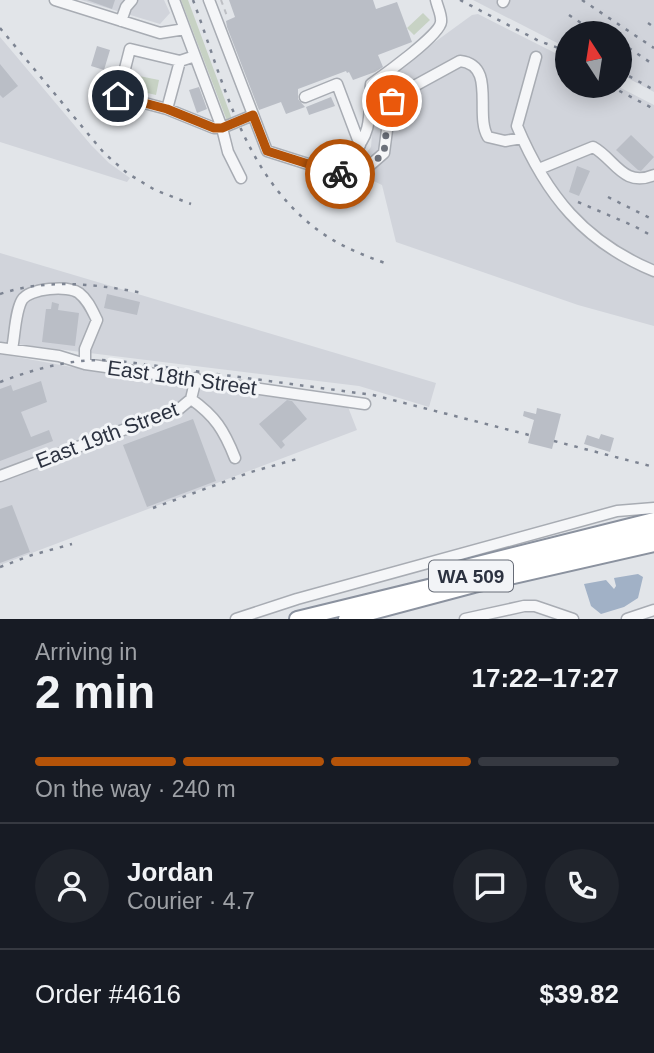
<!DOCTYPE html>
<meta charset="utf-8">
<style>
:root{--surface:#171b24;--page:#20242c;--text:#f1f3f6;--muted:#9ea1a6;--line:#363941;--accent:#b45309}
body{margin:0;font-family:Arial,sans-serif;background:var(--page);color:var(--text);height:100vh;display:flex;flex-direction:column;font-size:26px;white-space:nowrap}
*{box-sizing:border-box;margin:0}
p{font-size:23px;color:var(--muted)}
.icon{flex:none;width:38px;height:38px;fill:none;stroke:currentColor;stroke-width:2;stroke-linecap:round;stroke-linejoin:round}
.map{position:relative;height:619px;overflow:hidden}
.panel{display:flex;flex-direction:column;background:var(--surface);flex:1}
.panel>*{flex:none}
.needle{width:46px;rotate:348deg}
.tools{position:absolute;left:555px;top:21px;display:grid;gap:14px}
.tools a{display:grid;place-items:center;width:77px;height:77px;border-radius:50%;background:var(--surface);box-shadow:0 4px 18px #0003;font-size:35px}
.pin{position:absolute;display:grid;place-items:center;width:60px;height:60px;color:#fff;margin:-30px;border:4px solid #fff;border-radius:50%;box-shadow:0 2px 7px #0007}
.courier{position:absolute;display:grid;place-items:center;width:70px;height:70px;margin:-35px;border:5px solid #b45309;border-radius:50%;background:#fff;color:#222;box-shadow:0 2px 9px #0007}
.headline em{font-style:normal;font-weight:600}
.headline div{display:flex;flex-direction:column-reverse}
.headline{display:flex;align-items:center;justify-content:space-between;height:119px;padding:0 35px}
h1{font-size:46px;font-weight:600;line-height:52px}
.bar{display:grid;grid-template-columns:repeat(4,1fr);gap:10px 7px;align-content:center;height:84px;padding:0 35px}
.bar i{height:9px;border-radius:5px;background:var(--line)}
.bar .active{background:var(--accent)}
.bar p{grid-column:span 4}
.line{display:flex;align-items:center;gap:18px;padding:0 35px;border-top:2px solid var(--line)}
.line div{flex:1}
.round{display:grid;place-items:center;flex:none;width:74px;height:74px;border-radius:37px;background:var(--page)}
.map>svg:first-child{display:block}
.built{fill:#d1d4db}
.green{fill:#c7d2c4}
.water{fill:#a1b1c6}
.building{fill:#babec6}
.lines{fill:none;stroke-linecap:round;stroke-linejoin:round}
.minor-casing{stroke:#a8acb3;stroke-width:13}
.highway-casing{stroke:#8b929f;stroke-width:18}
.path{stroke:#bdbfc4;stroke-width:2;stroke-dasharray:5 5;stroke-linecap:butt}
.minor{stroke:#f5f6f8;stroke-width:10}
.highway{stroke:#fff;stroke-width:14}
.rail{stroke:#7d8492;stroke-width:2.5;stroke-dasharray:3.5 7;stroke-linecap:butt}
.done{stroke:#6c717b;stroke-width:7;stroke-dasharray:0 12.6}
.route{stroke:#b45309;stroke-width:9}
.labels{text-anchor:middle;stroke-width:6;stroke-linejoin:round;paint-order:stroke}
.shield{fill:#f2f4f7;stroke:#676c77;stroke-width:2}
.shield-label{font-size:19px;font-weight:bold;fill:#2c3240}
.street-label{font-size:21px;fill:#2c3240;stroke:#f2f4f7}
</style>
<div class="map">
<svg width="654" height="619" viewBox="0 0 654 619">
<rect width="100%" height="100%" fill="#e2e5e9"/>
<path class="built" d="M81 0H164L170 13 160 24Z
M473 0H654V92L620 74V33H567V48Z
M478 14 567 59V86H617L654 105V326L578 305 396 242 382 185 361 175 357 164 371 147 376 85 472 15Z
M0 37 91 145 109 163 130 178 127 182 0 142Z
M0 253 436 383 429 407 359 386 0 342Z
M0 354 94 371 348 407 357 430 0 565Z"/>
<path class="green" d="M181 0H188L232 119 227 121Z
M423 13 430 20 414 35 407 28Z
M134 75 159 80 156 95 130 89Z"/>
<path class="water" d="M638 574 643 577 638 598 624 607 601 614 591 606 584 584 606 580 614 589 616 586 614 578Z"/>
<path class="building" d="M87 0H115L112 9Z
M229 0H373L376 9 397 2 412 42 378 55 383 67 375 72 353 80 349 72 347 73 346 71 298 89V99L305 107 286 114 281 102 259 110 227 27 226 21 235 17Z
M97 46 110 50 104 70 91 66Z
M0 64 18 86 3 98 0 95Z
M199 87 207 109 197 113 189 90Z
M331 97 335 106 309 115 306 107Z
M631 135 654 157 641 171 638 170 616 150Z
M577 166 590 171 579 196 569 192Z
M107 294 140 302 137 315 104 308Z
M52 302 59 304 58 310 79 313 75 346 42 342 46 309H51Z
M41 381 47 402 21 412 31 437 49 430 53 441 0 461V389L11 385 13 391Z
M287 400 292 401 307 419 282 441 285 445 281 449 259 424Z
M537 408 561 414 552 449 528 443 534 420 523 416 524 411 536 414Z
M193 419 216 481 147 507 123 445Z
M601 434 614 438 610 452 584 444 587 435 599 439Z
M12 505 30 552 0 563V509Z"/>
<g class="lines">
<g class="minor-casing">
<path id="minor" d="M55 0 160 33 185 29
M174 0 222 128 228 152 241 178
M209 0 267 151 352 178 366 184
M503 2 504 0
M121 21 126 7 132 0
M536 57 517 126C546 195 584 242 654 271
M180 61 167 109 118 96 130 49 180 61 195 56
M305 97 337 84 360 145
M167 109 214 128H222L253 115
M539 169 593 147C615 159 623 188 654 175
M352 170 368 167 384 153 390 107 396 96 460 61C497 65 474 115 488 137L505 141 522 138
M352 174V152C373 136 369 109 371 84 384 75 440 35 441 22 442 15 437 6 436 0
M0 348 59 356 85 364 365 404
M12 349C15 335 15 312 22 300 30 288 68 285 79 293 88 300 92 310 97 320L85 349V364
M191 399C215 416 224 430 235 458
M0 476 179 409 191 399 196 378
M236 619 297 599 617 511 654 508
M465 619 524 606H535L573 619
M627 619 654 610"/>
</g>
<g class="highway-casing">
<path id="highway" d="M438 574 654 520
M297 619 654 532
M346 619 474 585 654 544"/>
</g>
<path class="path" d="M221 0 227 16"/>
<use href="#minor" class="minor"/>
<use href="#highway" class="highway"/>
<path class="rail" d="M193 0C224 83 245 179 322 233 342 247 363 255 385 263
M460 0 539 41 567 51
M582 0 654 48
M569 15 596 33
M648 23 654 27
M0 28 104 153 127 173 155 190 191 204
M620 42 654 65
M620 71 654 90
M610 86 654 109
M608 197 654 220
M578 202 634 226 654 237
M0 294C48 278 95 284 143 293
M0 382C40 367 77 357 120 361L373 395 529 435
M554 441 654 467
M153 508 251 472 297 459
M0 567 32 555 72 544"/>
</g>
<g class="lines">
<path class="done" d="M340 174 352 178V170L368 167 384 153 388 114 392 101"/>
<path class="route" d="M118 96 167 109 214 128H222L253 115 267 151 340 174"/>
</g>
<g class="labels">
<rect class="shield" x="429" y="560.5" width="84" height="31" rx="5"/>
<g class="shield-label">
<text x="471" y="583">WA 509</text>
</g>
<g class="street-label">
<text transform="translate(182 378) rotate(8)" y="7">East 18th Street</text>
<text transform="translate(107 435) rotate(-21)" y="7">East 19th Street</text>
</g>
</g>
</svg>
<div class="tools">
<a><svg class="needle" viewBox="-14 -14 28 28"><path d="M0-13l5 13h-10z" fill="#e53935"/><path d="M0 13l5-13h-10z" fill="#9ea1a6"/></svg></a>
</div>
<div class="pin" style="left:392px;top:101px;background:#ea580c"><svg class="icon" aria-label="bag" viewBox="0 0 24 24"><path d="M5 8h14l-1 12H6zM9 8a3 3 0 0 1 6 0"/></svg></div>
<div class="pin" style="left:118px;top:96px;background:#1f2937"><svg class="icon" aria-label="home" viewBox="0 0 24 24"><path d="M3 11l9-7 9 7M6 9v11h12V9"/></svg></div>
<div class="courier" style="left:340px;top:174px"><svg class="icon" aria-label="bike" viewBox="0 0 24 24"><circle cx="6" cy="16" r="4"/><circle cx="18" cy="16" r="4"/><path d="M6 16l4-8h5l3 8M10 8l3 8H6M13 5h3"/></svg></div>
</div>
<section class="panel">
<div class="headline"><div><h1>2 min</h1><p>Arriving in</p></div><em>17:22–17:27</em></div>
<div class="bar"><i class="active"></i><i class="active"></i><i class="active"></i><i></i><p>On the way · 240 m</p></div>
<div class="line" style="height:126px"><a class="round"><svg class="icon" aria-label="person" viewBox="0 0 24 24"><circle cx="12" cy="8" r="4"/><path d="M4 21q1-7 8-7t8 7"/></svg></a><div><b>Jordan</b><p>Courier · 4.7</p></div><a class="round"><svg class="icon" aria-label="chat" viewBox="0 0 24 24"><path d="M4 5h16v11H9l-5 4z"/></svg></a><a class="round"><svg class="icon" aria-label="phone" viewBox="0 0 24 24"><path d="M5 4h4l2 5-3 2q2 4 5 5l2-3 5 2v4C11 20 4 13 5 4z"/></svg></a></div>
<div class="line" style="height:91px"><div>Order #4616</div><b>$39.82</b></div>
</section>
